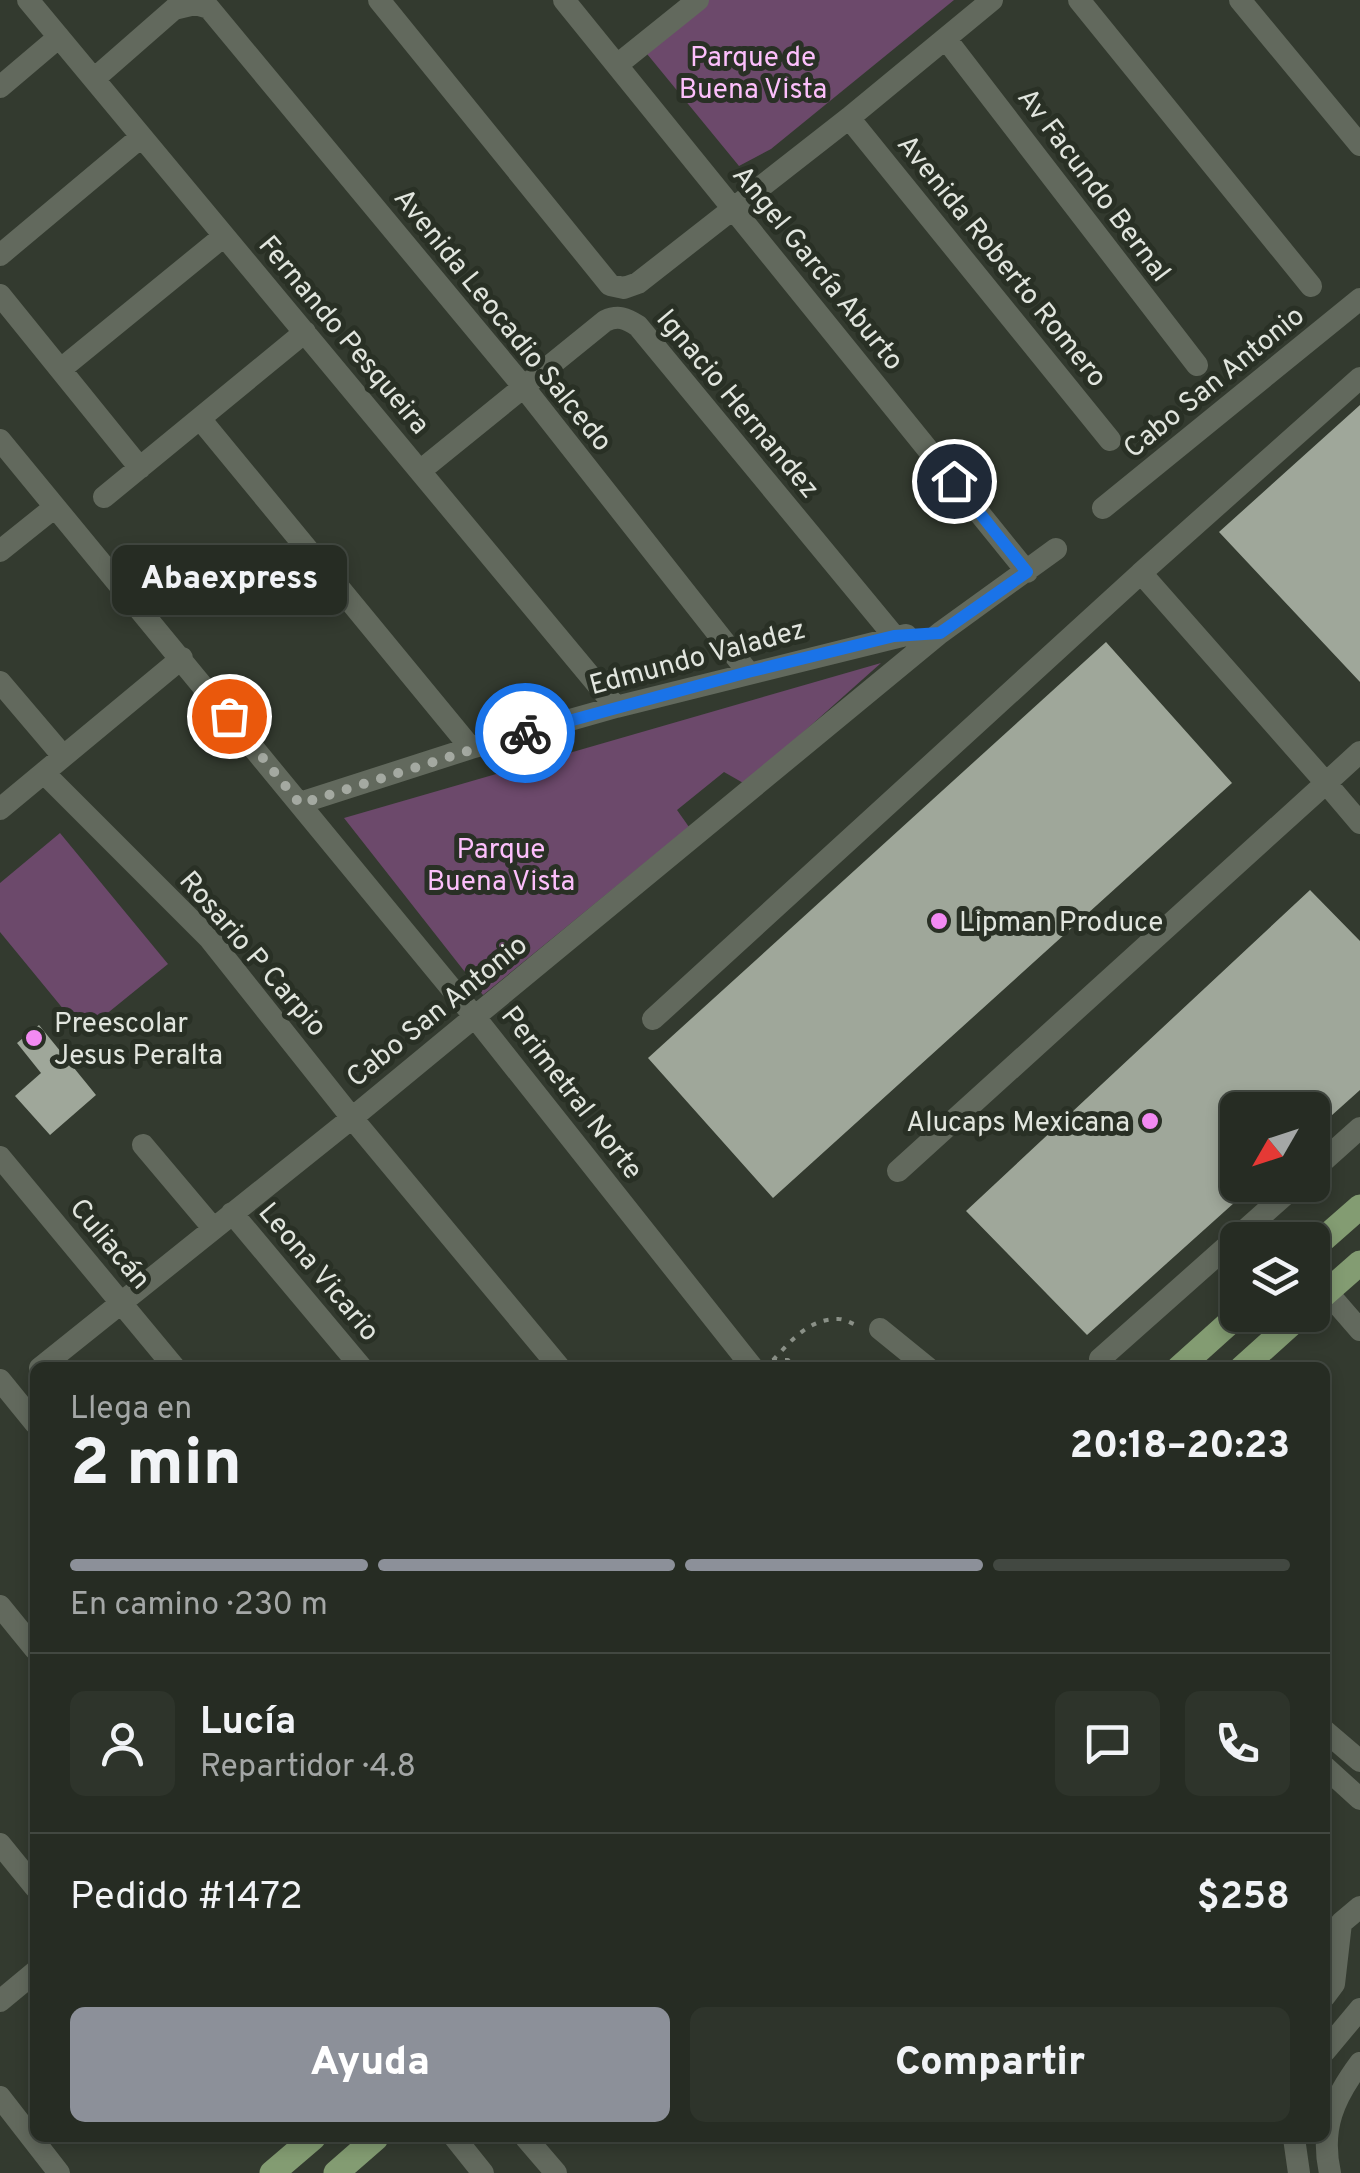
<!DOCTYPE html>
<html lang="es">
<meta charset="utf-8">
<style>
:root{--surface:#262c23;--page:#2e342b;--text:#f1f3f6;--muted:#a4a7a6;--line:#424841;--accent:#8c9099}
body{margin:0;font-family:Overpass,sans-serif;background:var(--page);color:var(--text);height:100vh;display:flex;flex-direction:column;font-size:38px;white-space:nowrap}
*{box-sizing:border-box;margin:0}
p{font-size:32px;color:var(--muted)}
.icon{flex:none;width:55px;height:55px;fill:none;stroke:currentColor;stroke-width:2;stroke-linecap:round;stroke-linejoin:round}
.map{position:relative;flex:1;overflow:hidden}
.panel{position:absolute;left:30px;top:1362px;width:1300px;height:780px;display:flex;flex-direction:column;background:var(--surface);border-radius:15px;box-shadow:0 5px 15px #0003,0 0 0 2px var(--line)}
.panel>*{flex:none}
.needle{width:65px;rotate:231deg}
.fabs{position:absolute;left:1220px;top:1092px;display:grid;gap:20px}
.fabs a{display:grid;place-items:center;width:110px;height:110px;border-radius:15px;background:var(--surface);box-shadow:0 5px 15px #0003,0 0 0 2px var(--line);font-size:50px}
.pin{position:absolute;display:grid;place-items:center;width:85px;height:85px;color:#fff;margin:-42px;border:5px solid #fff;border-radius:50%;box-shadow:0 2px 10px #0007}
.courier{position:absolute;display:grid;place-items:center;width:100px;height:100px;margin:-50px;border:8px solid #1a73e8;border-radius:50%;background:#fff;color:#222;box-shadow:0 2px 12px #0007}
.bubble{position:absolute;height:70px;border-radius:15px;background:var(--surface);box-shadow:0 5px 15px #0003,0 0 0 2px var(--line);font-size:32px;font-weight:800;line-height:70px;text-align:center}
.head em{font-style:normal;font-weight:800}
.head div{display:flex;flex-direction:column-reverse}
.head{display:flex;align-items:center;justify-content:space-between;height:170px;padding:0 40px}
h1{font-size:65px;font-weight:800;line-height:75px}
.bar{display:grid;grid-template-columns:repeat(4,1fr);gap:15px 10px;align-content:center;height:120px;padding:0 40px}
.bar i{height:12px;border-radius:8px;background:var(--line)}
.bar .active{background:var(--accent)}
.bar p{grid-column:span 4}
.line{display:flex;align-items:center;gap:25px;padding:0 40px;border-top:2px solid var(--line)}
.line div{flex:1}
.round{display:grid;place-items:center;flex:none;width:105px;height:105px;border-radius:15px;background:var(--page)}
.primary-button{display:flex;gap:20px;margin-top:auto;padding:20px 40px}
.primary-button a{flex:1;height:115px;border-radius:15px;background:var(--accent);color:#fff;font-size:40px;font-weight:800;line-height:115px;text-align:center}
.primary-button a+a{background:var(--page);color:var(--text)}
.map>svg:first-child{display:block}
.green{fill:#6c496b}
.building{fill:#9fa79a}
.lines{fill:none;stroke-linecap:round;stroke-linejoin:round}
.path{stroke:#8a9087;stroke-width:4;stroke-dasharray:5 8;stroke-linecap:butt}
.minor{stroke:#62695d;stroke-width:22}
.major{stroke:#839c72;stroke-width:25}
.done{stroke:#a4a9a1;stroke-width:10;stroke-dasharray:0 18}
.route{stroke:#1a73e8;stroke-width:12}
.poi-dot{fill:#f28af2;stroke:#293025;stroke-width:4}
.labels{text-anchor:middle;stroke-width:10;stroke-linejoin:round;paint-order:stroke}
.park-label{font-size:28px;fill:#fcbffb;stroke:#293025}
.street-label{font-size:28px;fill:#e1e5de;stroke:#293025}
.poi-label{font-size:28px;fill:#e1e5de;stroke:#293025;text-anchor:start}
</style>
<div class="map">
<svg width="1360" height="2173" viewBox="0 0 1360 2173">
<rect width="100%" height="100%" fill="#333a2f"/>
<path class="green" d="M705 0H954L771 149 739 166 643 49Z
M881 663 745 784 724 772 677 810 689 827 483 995 344 818Z
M60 833 168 964 83 1033 0 932V883Z"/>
<path class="building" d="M1360 405V682L1219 532Z
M1106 642 1232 783 773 1198 648 1058Z
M1310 890 1360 941V1090L1312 1133V1110H1238V1185H1254L1087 1335 966 1211Z
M39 1025 96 1095 50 1135 15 1096 41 1073 17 1043Z"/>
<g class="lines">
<path class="path" d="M772 1360H788L794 1368
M773 1360C791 1341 809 1318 839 1319 846 1319 853 1325 861 1326"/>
<path class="minor" d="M28 0 616 707
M379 0 610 285 624 288 638 283 849 118 992 0
M564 0 1027 572
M1079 0 1311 286
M1240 0 1360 145
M946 39 1197 365
M617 65 698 0
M94 79 174 9 195 4 209 8 522 385 748 672
M0 87 59 37
M849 118 1110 440
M0 255 141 137
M0 295 140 468
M61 369 224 236
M201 420 471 748
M0 440 474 1016 753 1368
M420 471 605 321C618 315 626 318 638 326L894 636
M104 497 305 332
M1103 508 1360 299
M0 551 55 507
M1141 573 1360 378
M0 682 63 756
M1360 752 1326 783 1360 823
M44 773 209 938 352 1118 560 1368
M300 803 471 748 616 707 906 635
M0 809 182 658
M653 1019 1141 573 1326 783 898 1171
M143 1145 213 1228
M0 1157 175 1368
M1312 1171 1360 1128
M232 1213 362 1368
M1327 1292 1360 1330
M880 1329 928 1368
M1100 1359 1296 1185
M40 1368 352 1118 940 633 1056 549
M0 1380 35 1423
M0 1606 35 1649
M1325 1731 1360 1761
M1325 1767 1360 1799
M0 1844 35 1887
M1325 1996 1334 1984 1341 1923 1360 1907
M0 2001 35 1972
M1325 2051 1360 2009
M0 2097 59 2173
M455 2138 483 2173
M526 2138 556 2173
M1294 2138 1299 2173
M1330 2173C1320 2128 1334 2098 1360 2063"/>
<path class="major" d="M1312 1249 1360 1207
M1312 1305 1360 1263
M1179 1368 1238 1315
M1242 1368 1301 1315
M272 2173 313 2138
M336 2173 376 2138"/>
</g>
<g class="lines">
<path class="done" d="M229 716 300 804 525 733"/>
<path class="route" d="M525 733 748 672 894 636 940 633 1027 572 954 481"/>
</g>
<g class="poi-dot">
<circle cx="939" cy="921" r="10"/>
<circle cx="34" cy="1038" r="10"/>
<circle cx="1150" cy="1121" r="10"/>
</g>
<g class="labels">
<g class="park-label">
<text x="753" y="66">Parque de<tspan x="753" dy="32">Buena Vista</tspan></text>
<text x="501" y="858">Parque<tspan x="501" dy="32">Buena Vista</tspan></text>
</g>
<g class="street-label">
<text transform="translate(1095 184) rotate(53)" y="10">Av Facundo Bernal</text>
<text transform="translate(1003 260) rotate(51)" y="10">Avenida Roberto Romero</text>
<text transform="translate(819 267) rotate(51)" y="10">Angel García Aburto</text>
<text transform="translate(504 319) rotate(51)" y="10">Avenida Leocadio Salcedo</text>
<text transform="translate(345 334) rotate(50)" y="10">Fernando Pesqueira</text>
<text transform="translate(1213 381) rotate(-39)" y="10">Cabo San Antonio</text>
<text transform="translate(739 403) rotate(50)" y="10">Ignacio Hernandez</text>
<text transform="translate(697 656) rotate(-15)" y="10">Edmundo Valadez</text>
<text transform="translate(254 953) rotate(49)" y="10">Rosario P Carpio</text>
<text transform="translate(436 1010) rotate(-39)" y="10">Cabo San Antonio</text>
<text transform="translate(573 1092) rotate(52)" y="10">Perimetral Norte</text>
<text transform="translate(111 1243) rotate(50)" y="10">Culiacán</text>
<text transform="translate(320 1271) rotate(50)" y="10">Leona Vicario</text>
</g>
<g class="poi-label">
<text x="959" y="931">Lipman Produce</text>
<text x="54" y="1032">Preescolar<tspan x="54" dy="32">Jesus Peralta</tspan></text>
<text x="1130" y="1131" text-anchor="end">Alucaps Mexicana</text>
</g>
</g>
</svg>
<div class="fabs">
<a><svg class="needle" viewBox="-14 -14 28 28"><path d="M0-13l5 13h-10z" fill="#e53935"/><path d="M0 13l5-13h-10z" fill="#a4a7a6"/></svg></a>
<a><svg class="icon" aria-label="layers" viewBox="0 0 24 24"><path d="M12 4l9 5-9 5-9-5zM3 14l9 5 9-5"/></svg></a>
</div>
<div class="pin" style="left:229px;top:716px;background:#ea580c"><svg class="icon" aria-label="bag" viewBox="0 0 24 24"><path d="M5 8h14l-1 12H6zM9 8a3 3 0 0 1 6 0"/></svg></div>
<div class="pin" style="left:954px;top:481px;background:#1f2937"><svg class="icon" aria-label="home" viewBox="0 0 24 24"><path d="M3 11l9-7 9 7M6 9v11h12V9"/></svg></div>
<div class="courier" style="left:525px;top:733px"><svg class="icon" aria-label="bike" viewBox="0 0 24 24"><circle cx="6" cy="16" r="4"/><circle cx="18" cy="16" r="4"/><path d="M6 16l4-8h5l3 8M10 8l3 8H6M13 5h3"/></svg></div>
<div class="bubble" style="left:112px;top:545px;width:235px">Abaexpress</div>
<section class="panel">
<div class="head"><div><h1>2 min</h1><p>Llega en</p></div><em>20:18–20:23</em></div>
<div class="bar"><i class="active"></i><i class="active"></i><i class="active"></i><i></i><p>En camino · 230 m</p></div>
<div class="line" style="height:180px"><a class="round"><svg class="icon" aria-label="person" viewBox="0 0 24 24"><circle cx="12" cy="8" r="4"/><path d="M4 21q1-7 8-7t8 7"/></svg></a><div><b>Lucía</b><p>Repartidor · 4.8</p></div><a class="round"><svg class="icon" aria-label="chat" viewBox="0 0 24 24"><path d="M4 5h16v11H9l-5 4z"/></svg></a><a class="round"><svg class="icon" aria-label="phone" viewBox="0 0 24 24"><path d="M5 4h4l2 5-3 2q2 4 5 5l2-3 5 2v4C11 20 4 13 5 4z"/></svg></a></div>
<div class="line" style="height:130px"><div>Pedido #1472</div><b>$258</b></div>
<div class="primary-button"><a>Ayuda</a><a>Compartir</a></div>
</section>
</div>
